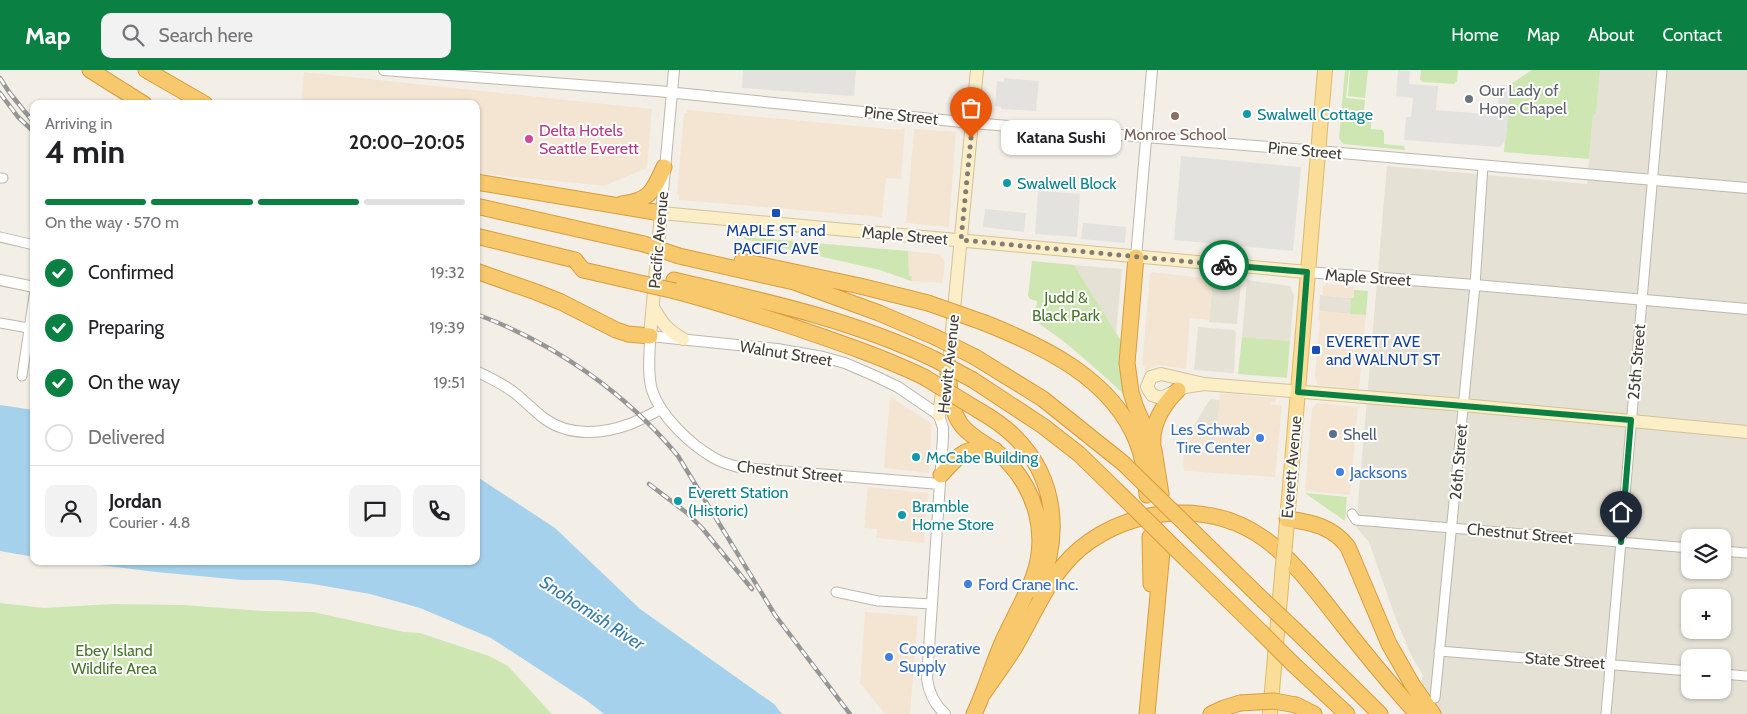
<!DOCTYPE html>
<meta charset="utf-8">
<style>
:root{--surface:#fff;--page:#f2f2f2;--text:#202124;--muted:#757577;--line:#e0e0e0;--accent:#0b8043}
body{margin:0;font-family:Cabin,sans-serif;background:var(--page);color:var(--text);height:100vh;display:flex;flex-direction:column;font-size:19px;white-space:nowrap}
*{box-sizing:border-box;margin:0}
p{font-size:16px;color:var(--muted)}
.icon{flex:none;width:28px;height:28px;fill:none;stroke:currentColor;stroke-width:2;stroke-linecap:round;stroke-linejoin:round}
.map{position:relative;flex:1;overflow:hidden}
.side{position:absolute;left:30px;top:30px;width:450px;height:465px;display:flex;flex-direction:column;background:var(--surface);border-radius:10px;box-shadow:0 1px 4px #0004}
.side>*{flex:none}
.controls{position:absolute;left:1681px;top:459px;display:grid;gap:10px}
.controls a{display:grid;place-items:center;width:50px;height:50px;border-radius:10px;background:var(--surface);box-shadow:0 1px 4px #0004;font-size:25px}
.pin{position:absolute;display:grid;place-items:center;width:42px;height:42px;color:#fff;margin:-51px -21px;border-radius:50% 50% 50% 0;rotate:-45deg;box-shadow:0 0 5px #0007}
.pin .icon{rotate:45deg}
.courier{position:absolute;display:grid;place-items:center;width:50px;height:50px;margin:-25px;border:4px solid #0b8043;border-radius:50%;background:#fff;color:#222;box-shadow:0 1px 6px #0007}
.bubble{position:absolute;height:35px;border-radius:10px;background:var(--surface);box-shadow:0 1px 4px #0004;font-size:16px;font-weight:700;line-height:35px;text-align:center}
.overview em{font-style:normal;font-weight:700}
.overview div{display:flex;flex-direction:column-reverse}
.overview{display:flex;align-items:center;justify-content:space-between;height:85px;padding:0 15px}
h1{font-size:32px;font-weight:700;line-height:38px}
.bar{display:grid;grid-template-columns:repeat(4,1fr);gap:8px 5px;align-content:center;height:60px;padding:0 15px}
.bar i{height:6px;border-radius:4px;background:var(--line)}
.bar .selected{background:var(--accent)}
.bar p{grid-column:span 4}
.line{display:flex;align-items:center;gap:12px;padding:0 15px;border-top:1px solid var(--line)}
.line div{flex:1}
.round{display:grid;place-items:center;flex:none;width:52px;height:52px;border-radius:10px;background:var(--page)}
ol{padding:0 15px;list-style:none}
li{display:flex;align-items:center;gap:15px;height:55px}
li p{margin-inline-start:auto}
li .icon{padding:5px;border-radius:50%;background:var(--accent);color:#fff;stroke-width:4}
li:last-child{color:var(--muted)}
li i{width:28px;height:28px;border:2px solid var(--line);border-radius:50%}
header{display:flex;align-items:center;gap:30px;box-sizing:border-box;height:70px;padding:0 25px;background:var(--accent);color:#fff}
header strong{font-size:24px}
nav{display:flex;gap:28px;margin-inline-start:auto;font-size:18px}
.search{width:350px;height:45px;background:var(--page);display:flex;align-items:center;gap:12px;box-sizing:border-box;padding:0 18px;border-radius:10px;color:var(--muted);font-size:19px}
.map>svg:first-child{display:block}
.residential{fill:#e6e1d5;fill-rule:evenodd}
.commercial{fill:#f4e5d2}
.green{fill:#cee6b1}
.parking{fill:#e4e2de}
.water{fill:#a5d1ed}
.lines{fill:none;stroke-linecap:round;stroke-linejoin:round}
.minor-casing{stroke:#beb6aa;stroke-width:11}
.tertiary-casing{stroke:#beb6aa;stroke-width:12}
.secondary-casing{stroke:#d1c298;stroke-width:14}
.primary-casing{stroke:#dfba68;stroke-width:16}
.motorway-casing{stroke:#d79d3c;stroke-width:17}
.minor{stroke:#fff;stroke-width:9}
.tertiary{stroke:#fff;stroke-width:10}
.secondary{stroke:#fcefc7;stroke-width:12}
.primary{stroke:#fadd98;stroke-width:14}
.motorway{stroke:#f8c86c;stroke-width:15}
.rail-casing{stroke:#969696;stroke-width:4.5}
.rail{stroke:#fff;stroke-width:2.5;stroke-dasharray:8;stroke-linecap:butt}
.primary-bridge-casing{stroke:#dfba68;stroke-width:16;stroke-linecap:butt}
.motorway-bridge-casing{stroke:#d79d3c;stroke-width:17;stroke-linecap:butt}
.primary-bridge{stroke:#fadd98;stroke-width:14}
.motorway-bridge{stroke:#f8c86c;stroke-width:15}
.done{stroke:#827d74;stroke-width:5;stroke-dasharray:0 9}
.route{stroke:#0b8043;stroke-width:6}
.worship-dot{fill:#6b7280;stroke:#fff;stroke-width:2}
.culture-dot{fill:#0f9aa8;stroke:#fff;stroke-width:2}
.education-dot{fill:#8d6e63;stroke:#fff;stroke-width:2}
.hotel-dot{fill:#d1479c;stroke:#fff;stroke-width:2}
.transit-dot{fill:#1a4fb4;stroke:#fff;stroke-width:2}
.service-dot{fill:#5c6f8a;stroke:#fff;stroke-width:2}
.shop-dot{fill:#3f7fe0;stroke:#fff;stroke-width:2}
.labels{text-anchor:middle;stroke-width:4;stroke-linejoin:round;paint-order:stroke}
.worship-label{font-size:16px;fill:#5b616d;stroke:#fff;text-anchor:start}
.culture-label{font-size:16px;fill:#0d838f;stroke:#fff;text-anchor:start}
.street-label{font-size:16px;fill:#453f36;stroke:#fff}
.hotel-label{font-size:16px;fill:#b23c85;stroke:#fff;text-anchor:start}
.education-label{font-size:16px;fill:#785e54;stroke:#fff}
.transit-label{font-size:16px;fill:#164399;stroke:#fff}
.park-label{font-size:16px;fill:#48752b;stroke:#fff}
.shop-label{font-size:16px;fill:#366cbe;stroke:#fff;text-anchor:start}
.service-label{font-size:16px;fill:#4e5e75;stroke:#fff;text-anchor:start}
.water-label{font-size:18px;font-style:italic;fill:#337bad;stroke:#fff}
</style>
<header>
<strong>Map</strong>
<div class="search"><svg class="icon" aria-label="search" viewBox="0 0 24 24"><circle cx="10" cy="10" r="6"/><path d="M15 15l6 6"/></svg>Search here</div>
<nav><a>Home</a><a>Map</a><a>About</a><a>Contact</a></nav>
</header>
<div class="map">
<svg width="1747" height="644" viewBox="0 0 1747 644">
<rect width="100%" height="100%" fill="#f3efe7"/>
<path class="residential" d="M1600 0H1747V644H1440L1420 616 1423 605 1412 587 1397 552 1369 472 1356 457 1387 96 1587 114 1593 44H1596ZM1690 468H1722V500H1690ZM1690 528H1722V560H1690ZM1690 588H1722V620H1690Z
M1074 195 1122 199 1116 263Z
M1213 209 1241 211 1237 254 1209 252Z
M1247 210 1290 216 1294 226 1290 271 1242 267Z
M1320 225 1351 228 1350 244 1319 241Z
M1198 257 1234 260 1236 262 1234 303 1194 300Z
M1210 329 1220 330 1217 361 1192 359Z"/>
<path class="commercial" d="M304 2 652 39 647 98 604 116 476 103V34H301Z
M687 40 900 60 905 58 901 109 886 108 882 147 679 130V124H677L684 43H687Z
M914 59 956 62 949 157 906 153Z
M908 181 939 184 945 192 943 213 911 211 912 206H909Z
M1152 202 1213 209 1209 250 1190 248 1186 299 1160 295 1152 297 1146 303 1144 300 1145 296 1142 295 1150 204Z
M1326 214 1354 216V228L1322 226 1323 216H1325Z
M1319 241 1366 245 1359 319 1317 315 1315 306 1320 251 1318 250Z
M1220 323 1276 328 1275 333 1271 332V334L1282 336 1275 407 1184 401 1183 391 1185 377 1192 359 1217 360Z
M890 327 932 354 929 403 884 398Z
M1317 333 1358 337 1350 425 1305 421 1312 338Z
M868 417 928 423 924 473 876 468 877 459 864 458Z
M865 542 918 546 910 644H885L860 613Z"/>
<path class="green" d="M1345 0H1349L1346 28 1365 30 1364 44 1371 45V59L1383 60 1384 63V74L1404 76 1405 80 1343 74 1339 68Z
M1350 0H1368L1365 28 1348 26Z
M1421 0H1458L1457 11 1454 14 1423 12 1420 10Z
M1532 0H1600L1596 44H1593L1589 89 1504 82 1509 15Z
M744 167 908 181 909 206H912L911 211 880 200 744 169Z
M1032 191 1074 195 1123 274 1127 327C1097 300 1069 273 1035 251L1037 231 1030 229 1028 226Z
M1354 220 1368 221 1366 245 1350 244 1351 228H1354Z
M1242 267 1290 271 1287 308 1238 304Z
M1305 423 1347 427 1345 450V451Z
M0 533 44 538 112 534 183 535 263 541 313 542 404 562 420 563 489 586 508 596 552 644H0Z"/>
<path class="parking" d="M743 0H856L854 26 742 18Z
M1398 0 1410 1 1409 14 1438 16 1436 40 1497 45 1500 15H1511L1506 70 1500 77 1404 70 1406 47H1411L1413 28 1396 26Z
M1004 8 1039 11 1036 41 1001 39V37L995 36 997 11 1004 12Z
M1181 86 1301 97 1293 181 1174 170Z
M1038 121 1080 124 1077 167 1035 164Z
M985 139 1026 143 1024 162 983 157Z
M1083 153 1126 157 1125 173 1081 169Z"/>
<path class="water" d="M0 335 34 340V487L0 481Z
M476 406 555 458 640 539 774 634 782 644H604L586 630 491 568 420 538 370 524 313 514 278 510H242L156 502 67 491H476Z"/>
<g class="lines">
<g class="minor-casing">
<path id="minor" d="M0 108H3
M0 167 34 175
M0 253 34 259
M22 306 34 226
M1352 444 1356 450 1690 478
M1722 481 1747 483
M836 522 878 531 932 534
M1439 581 1690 601
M1722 604 1747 606
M1435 628 1475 215 1483 96
M1606 644 1662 0"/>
</g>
<g class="tertiary-casing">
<path id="tertiary" d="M384 0 657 21 972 53 1318 81 1747 118
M661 143 674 0
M1136 187 1152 0
M1307 202 1475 215 1747 239
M0 210 34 217
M476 301C490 308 504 314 516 324 526 332 535 342 545 349 570 367 603 364 630 354 641 350 651 344 661 339
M940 414 743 398C733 396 723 393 714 388 691 375 660 346 652 320 647 303 650 284 650 266L777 279 823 287 845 293 875 306 898 317 939 345 943 358V367L927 609C929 623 934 634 945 644"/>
</g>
<g class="secondary-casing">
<path id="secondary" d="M653 237C662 253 667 260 683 269
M650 266 661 143 1307 202
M1204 314 1185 317 1161 328 1152 325 1147 317 1151 307 1161 304 1204 314 1463 335 1747 362
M939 345 942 323 948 302 977 0"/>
</g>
<g class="primary-casing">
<path id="primary" d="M1285 475 1325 0
M1270 644 1283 494"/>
</g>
<g class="motorway-casing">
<path id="motorway" d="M90 0 144 34
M146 0 205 34
M476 112 661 143
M622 134C651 130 653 121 664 97
M476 136 644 174
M476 166 575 190
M679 186 794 212 879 243 935 267
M1136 187 1127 293 1131 322 1135 335 1154 380 1161 424
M742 191 860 216 928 233
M476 201 536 222 561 232 616 260 628 264 650 266
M674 210C764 231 850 249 934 289
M675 221C713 231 751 243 788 255 835 271 880 286 924 307
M985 253C1045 277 1112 309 1137 372 1144 389 1145 407 1147 425
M975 287 1043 329 1123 393
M948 302C950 320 950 342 963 357 974 370 992 376 1005 389 1036 420 1049 465 1033 508 1024 530 1012 551 1002 573 992 596 985 621 974 644
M973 310 1043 356 1079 384 1116 420
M978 340C992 348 1004 356 1015 367 1058 410 1061 468 1038 521
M1153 376C1151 354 1163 335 1178 320
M941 405C961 383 965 376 995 380
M1287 449C1312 452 1333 457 1348 477L1389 574 1412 614 1433 644
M1150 467 1151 514
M1214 482 1263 530
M1186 489 1260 561
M1296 561 1380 644
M1293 594 1347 644
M983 624C994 608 1005 593 1015 577 1033 546 1046 513 1071 487 1095 463 1128 448 1162 444 1254 434 1292 490 1342 554 1366 585 1391 615 1417 644
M1296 635 1314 644
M1147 644 1163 471
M1211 644 1224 638 1240 633"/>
</g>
<use href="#minor" class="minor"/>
<use href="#tertiary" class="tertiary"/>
<use href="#secondary" class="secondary"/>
<use href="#primary" class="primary"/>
<use href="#motorway" class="motorway"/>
<g class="rail-casing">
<path id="rail" d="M0 8 9 22 34 53
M0 23 18 47 34 62
M476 244C554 273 625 322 678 386L775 545 850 644
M649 414 687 443 702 458 752 519"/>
</g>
<use href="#rail" class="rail"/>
<g class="primary-bridge-casing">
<path id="primary-bridge" d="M1283 494 1285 475"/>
</g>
<g class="motorway-bridge-casing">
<path id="motorway-bridge" d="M644 174 679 186
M575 190 583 200 675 221
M928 233 985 253
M935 267 975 287
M934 289 973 310
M924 307 978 340
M1123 393 1214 482
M1116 420 1186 489
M1263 530 1296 561
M1260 561 1293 594
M1240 633 1274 631 1296 635"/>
</g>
<use href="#primary-bridge" class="primary-bridge"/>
<use href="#motorway-bridge" class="motorway-bridge"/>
</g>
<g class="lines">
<path class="done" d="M971 68 961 170 1224 195"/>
<path class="route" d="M1224 195 1307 202 1298 322 1631 350 1621 472"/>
</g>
<circle class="worship-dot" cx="1469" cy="29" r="5"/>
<g class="culture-dot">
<circle cx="1247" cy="44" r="5"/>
<circle cx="1007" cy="113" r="5"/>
<circle cx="916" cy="387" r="5"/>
<circle cx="678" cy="431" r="5"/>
<circle cx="902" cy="445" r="5"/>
</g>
<circle class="education-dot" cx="1175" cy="46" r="5"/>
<circle class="hotel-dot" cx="529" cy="69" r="5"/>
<g class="transit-dot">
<rect x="771" y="138" width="10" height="10" rx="2.5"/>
<rect x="1311" y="275" width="10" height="10" rx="2.5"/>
</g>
<circle class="service-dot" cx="1333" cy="364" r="5"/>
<g class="shop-dot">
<circle cx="1260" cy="368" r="5"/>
<circle cx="1340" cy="402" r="5"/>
<circle cx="968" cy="514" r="5"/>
<circle cx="889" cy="587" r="5"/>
</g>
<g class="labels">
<g class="worship-label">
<text x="1479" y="26">Our Lady of<tspan x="1479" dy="18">Hope Chapel</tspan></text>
</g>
<g class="culture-label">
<text x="1257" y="50">Swalwell Cottage</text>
<text x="1017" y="119">Swalwell Block</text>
<text x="926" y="393">McCabe Building</text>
<text x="688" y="428">Everett Station<tspan x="688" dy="18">(Historic)</tspan></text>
<text x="912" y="442">Bramble<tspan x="912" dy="18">Home Store</tspan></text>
</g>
<g class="street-label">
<text transform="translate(901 45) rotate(6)" y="6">Pine Street</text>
<text transform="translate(1305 80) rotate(5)" y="6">Pine Street</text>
<text transform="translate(905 165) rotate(5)" y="6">Maple Street</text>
<text transform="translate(658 170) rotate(-85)" y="6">Pacific Avenue</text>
<text transform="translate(1368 207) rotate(4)" y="6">Maple Street</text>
<text transform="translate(786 283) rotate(9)" y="6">Walnut Street</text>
<text transform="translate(1636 292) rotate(-85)" y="6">25th Street</text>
<text transform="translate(948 294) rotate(-84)" y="6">Hewitt Avenue</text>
<text transform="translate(1458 392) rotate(-85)" y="6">26th Street</text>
<text transform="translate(1291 397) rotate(-85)" y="6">Everett Avenue</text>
<text transform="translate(790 401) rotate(6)" y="6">Chestnut Street</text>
<text transform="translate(1520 463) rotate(5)" y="6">Chestnut Street</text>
<text transform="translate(1565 590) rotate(4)" y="6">State Street</text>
</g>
<g class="hotel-label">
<text x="539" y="66">Delta Hotels<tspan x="539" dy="18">Seattle Everett</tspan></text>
</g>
<g class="education-label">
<text x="1175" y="70">Monroe School</text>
</g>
<g class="transit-label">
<text x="776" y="166">MAPLE ST and<tspan x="776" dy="18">PACIFIC AVE</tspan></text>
<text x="1326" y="277" text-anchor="start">EVERETT AVE<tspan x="1326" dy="18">and WALNUT ST</tspan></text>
</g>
<g class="park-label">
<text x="1066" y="233">Judd &amp;<tspan x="1066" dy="18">Black Park</tspan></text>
<text x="114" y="586">Ebey Island<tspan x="114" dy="18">Wildlife Area</tspan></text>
</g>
<g class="shop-label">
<text x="1250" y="365" text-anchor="end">Les Schwab<tspan x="1250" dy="18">Tire Center</tspan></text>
<text x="1350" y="408">Jacksons</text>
<text x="978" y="520">Ford Crane Inc.</text>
<text x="899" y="584">Cooperative<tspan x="899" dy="18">Supply</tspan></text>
</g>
<g class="service-label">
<text x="1343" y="370">Shell</text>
</g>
<g class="water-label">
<text transform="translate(592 543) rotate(33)" y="6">Snohomish River</text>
</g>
</g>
</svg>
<div class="controls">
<a><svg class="icon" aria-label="layers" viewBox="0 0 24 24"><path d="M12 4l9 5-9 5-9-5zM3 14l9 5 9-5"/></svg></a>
<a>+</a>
<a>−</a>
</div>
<div class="pin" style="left:971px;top:68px;background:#ea580c"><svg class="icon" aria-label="bag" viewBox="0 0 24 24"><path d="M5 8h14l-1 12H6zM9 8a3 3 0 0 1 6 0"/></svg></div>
<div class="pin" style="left:1621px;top:472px;background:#1f2937"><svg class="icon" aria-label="home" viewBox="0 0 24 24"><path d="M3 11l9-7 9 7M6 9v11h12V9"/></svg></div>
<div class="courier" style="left:1224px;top:195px"><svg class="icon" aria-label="bike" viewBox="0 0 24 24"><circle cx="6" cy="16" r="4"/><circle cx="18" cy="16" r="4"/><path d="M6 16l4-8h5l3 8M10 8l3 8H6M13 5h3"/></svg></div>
<div class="bubble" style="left:1001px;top:50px;width:120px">Katana Sushi</div>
<section class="side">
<div class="overview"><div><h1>4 min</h1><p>Arriving in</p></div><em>20:00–20:05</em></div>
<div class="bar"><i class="selected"></i><i class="selected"></i><i class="selected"></i><i></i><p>On the way · 570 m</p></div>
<ol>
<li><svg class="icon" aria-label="check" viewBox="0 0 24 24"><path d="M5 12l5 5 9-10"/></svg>Confirmed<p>19:32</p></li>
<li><svg class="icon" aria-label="check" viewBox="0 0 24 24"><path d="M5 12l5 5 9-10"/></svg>Preparing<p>19:39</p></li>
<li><svg class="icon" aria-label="check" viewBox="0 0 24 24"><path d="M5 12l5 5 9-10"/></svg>On the way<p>19:51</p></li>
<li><i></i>Delivered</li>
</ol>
<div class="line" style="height:90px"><a class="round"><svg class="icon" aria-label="person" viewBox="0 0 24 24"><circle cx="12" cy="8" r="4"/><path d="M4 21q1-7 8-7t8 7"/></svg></a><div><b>Jordan</b><p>Courier · 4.8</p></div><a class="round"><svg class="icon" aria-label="chat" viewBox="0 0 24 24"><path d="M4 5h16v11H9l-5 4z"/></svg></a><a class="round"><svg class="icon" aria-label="phone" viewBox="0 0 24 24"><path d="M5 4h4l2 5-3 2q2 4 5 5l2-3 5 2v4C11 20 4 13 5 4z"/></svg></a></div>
</section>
</div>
